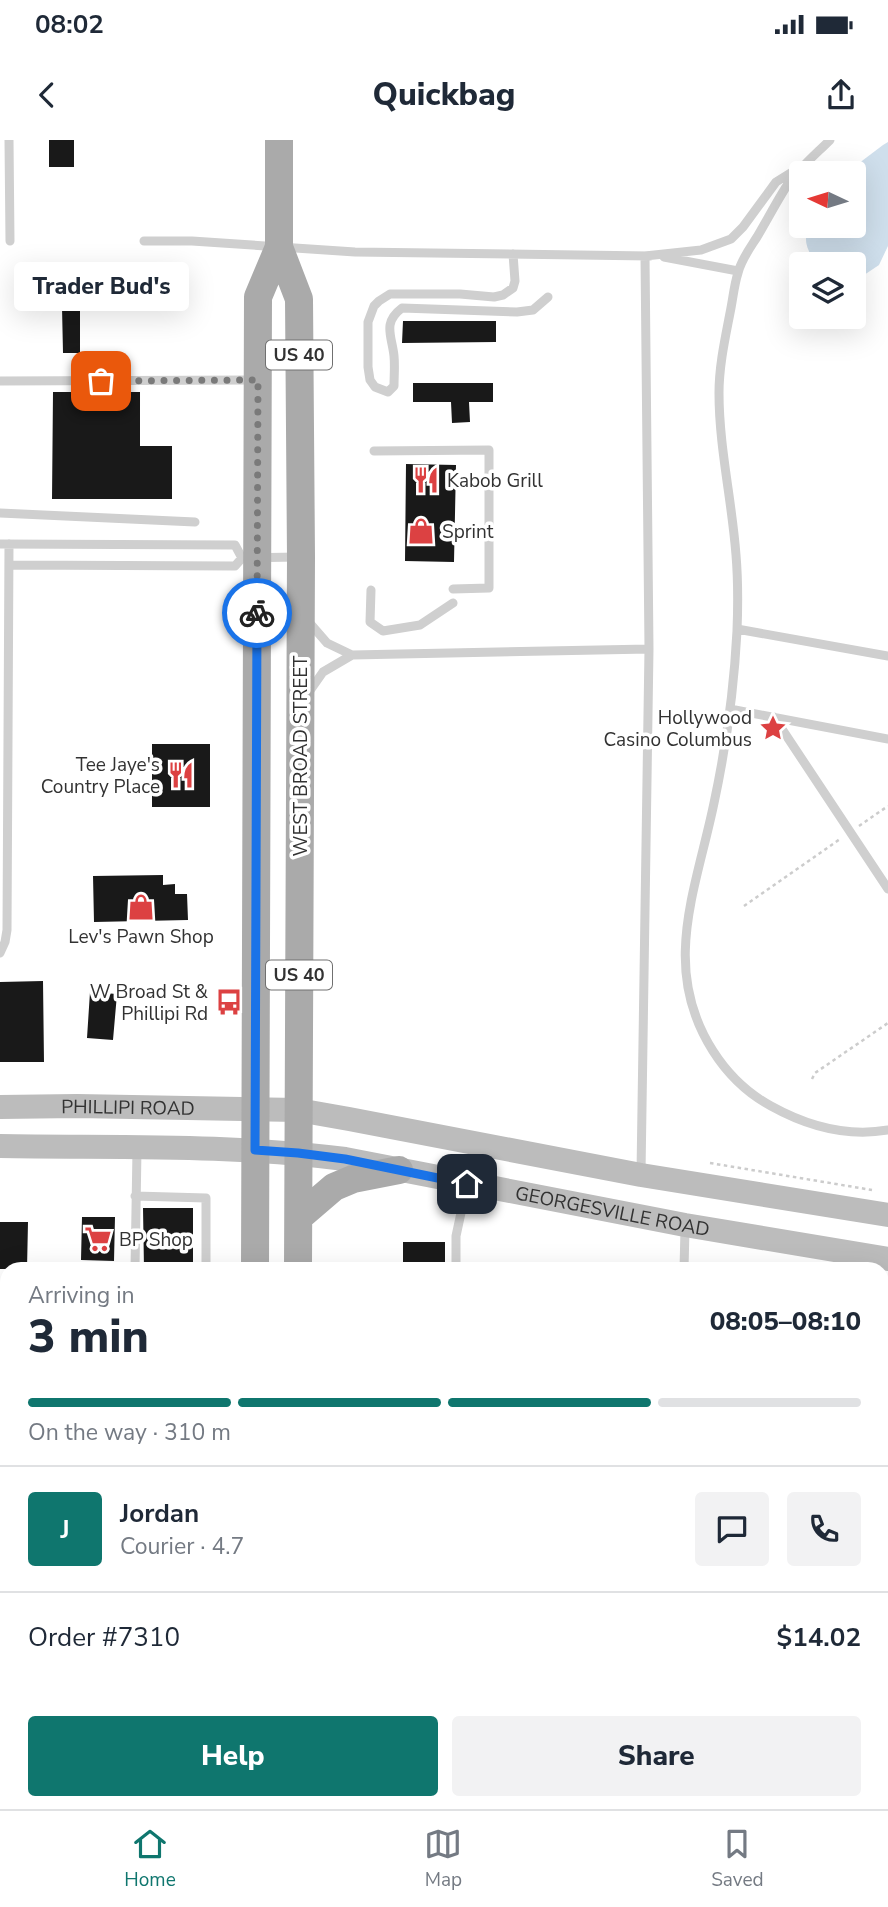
<!DOCTYPE html>
<meta charset="utf-8">
<style>
:root{--surface:#fff;--page:#f2f2f3;--text:#1f2937;--muted:#747a83;--line:#e0e1e3;--accent:#0f766e}
body{margin:0;font-family:"Nunito Sans",sans-serif;background:var(--page);color:var(--text);height:100vh;display:flex;flex-direction:column;font-size:26px;white-space:nowrap}
*{box-sizing:border-box;margin:0}
p{font-size:23px;color:var(--muted)}
.icon{flex:none;width:38px;height:38px;fill:none;stroke:currentColor;stroke-width:2;stroke-linecap:round;stroke-linejoin:round}
.map{position:relative;flex:1;overflow:hidden}
.details{position:absolute;left:0px;top:1122px;width:889px;height:548px;display:flex;flex-direction:column;background:var(--surface);border-radius:21px 21px 0 0;box-shadow:0 7px 28px #0002}
.details>*{flex:none}
.needle{width:46px;rotate:274deg}
.buttons{position:absolute;left:789px;top:21px;display:grid;gap:14px}
.buttons a{display:grid;place-items:center;width:77px;height:77px;border-radius:7px;background:var(--surface);box-shadow:0 7px 28px #0002;font-size:35px}
.pin{position:absolute;display:grid;place-items:center;width:60px;height:60px;color:#fff;margin:-30px;border-radius:14px;box-shadow:0 4px 10px #0006}
.courier{position:absolute;display:grid;place-items:center;width:70px;height:70px;margin:-35px;border:5px solid #1a73e8;border-radius:50%;background:#fff;color:#222;box-shadow:0 2px 9px #0007}
.bubble{position:absolute;height:49px;border-radius:7px;background:var(--surface);box-shadow:0 7px 28px #0002;font-size:23px;font-weight:800;line-height:49px;text-align:center}
.head em{font-style:normal;font-weight:800}
.head div{display:flex;flex-direction:column-reverse}
.head{display:flex;align-items:center;justify-content:space-between;height:119px;padding:0 28px}
h1{font-size:46px;font-weight:800;line-height:52px}
.bar{display:grid;grid-template-columns:repeat(4,1fr);gap:10px 7px;align-content:center;height:84px;padding:0 28px}
.bar i{height:9px;border-radius:5px;background:var(--line)}
.bar .on{background:var(--accent)}
.bar p{grid-column:span 4}
.line{display:flex;align-items:center;gap:18px;padding:0 28px;border-top:2px solid var(--line)}
.line div{flex:1}
.round{display:grid;place-items:center;flex:none;width:74px;height:74px;border-radius:7px;background:var(--page)}
.primary-button{display:flex;gap:14px;margin-top:auto;padding:14px 28px}
.primary-button a{flex:1;height:80px;border-radius:7px;background:var(--accent);color:#fff;font-size:28px;font-weight:800;line-height:80px;text-align:center}
.primary-button a+a{background:var(--page);color:var(--text)}
.status{display:flex;justify-content:space-between;align-items:center;height:49px;padding:0 35px;background:var(--surface);direction:ltr}
.status svg{height:19px;fill:currentColor}
header{display:flex;justify-content:space-between;align-items:center;height:91px;padding:0 28px;background:var(--surface);font-size:32px;font-weight:800}
.tab-bar{display:flex;justify-content:space-around;align-items:center;height:98px;border-top:2px solid var(--line);background:var(--surface);font-size:19px;color:var(--muted)}
.tab-bar a{display:grid;justify-items:center;gap:4px}
.tab-bar .on{color:var(--accent)}
.map>svg:first-child{display:block}
.water{fill:#cfdfec}
.building{fill:#191919}
.lines{fill:none;stroke-linecap:round;stroke-linejoin:round}
.path{stroke:#ccc;stroke-width:2.5;stroke-dasharray:3.5 3.5;stroke-linecap:butt}
.lane{stroke:#cfcfcf;stroke-width:9}
.secondary{stroke:#bcbcbc;stroke-width:24}
.primary{stroke:#aaa;stroke-width:28}
.done{stroke:#7a7a7a;stroke-width:7;stroke-dasharray:0 12.6}
.route{stroke:#1a73e8;stroke-width:9}
.labels{text-anchor:middle;stroke-width:7;stroke-linejoin:round;paint-order:stroke}
.shield{fill:#fff;stroke:#707070;stroke-width:2}
.shield-label{font-size:18px;font-weight:bold;fill:#323232}
.poi-label{font-size:19px;fill:#323232;stroke:#fff;text-anchor:start}
.street-label{font-size:19px;fill:#323232;stroke:#fff}
</style>
<div class="status"><b>08:02</b><svg viewBox="0 0 49 12"><path d="M0 12V9h3v3zM5 12V6h3v6zM10 12V3h3v9zM15 12V0h3v12zM26 1h20v11H26zM47 4h2v5h-2z"/></svg></div>
<header><svg class="icon" aria-label="back" viewBox="0 0 24 24"><path d="M15 5l-7 7 7 7"/></svg>Quickbag<svg class="icon" aria-label="share" viewBox="0 0 24 24"><path d="M12 15V3M7 8l5-5 5 5M5 13v7h14v-7"/></svg></header>
<div class="map">
<svg width="888" height="1669" viewBox="0 0 888 1669">
<rect width="100%" height="100%" fill="#fff"/>
<path class="water" d="M888 2V106L879 125 861 137H854V124H817C808 112 802 101 809 86H854V33H846L883 5Z"/>
<path class="building" d="M49 0H74V27H49Z
M62 167H80V213H63Z
M403 181H496V202L402 203Z
M413 243H493V262H469L470 282 452 283 451 262H413Z
M53 252H140V306H172V359H52Z
M406 324 456 325 454 422 405 421Z
M152 604H210V667H152Z
M163 735V745L175 744V754H187L188 780 94 782 93 736Z
M43 841 44 922H0V842Z
M90 852 117 854 113 900 87 898Z
M143 1068H193V1129H144Z
M82 1077H115L114 1121 81 1120Z
M0 1082H28L27 1129H0Z
M403 1102H445V1129H403Z"/>
<g class="lines">
<path class="path" d="M859 686 888 666
M744 766 840 699
M812 939 815 933 888 883
M710 1023 872 1050"/>
<path class="lane" d="M9 0 10 101
M830 0C815 15 798 29 786 47 776 63 767 80 757 97 750 108 741 120 738 133 734 145 733 159 730 173 725 199 719 226 719 253 719 307 732 361 736 415 738 439 738 466 737 491 734 549 726 607 714 663 696 750 660 828 713 911 727 933 747 953 771 966 807 986 847 997 888 990
M144 101H192L355 112 650 116
M513 114 515 141 513 148 503 155 494 157 460 154H390L379 161 374 166 368 182V227L370 240 375 247 388 252 394 246C394 236 395 226 394 216 392 196 382 183 402 168L517 172 533 170 548 157
M664 117 738 131
M0 241 254 240
M374 311 489 310V448L453 449
M0 373 195 382
M0 404 235 405 242 418
M9 425 235 426 242 418 298 417
M371 450 370 482 383 491 420 485 453 463
M307 480 327 503 352 515 649 509
M737 489 888 516
M309 552 323 532 352 515
M730 569 888 599
M774 577 888 749
M0 813 5 802 7 790 9 404
M641 1033 649 509 645 116 701 110 731 99 743 87 776 42 797 29
M135 1056 206 1058V1129
M135 1129 137 1010
M456 1129V1096L467 1045
M684 1129 685 1089
M882 1258 888 1225
M882 1296 888 1298
M882 1335 888 1336
M882 1418 888 1419
M0 1457H7
M882 1576H888
M367 1669 368 1662
M550 1669V1662
M849 1669V1662"/>
<g class="secondary">
<path id="s1" d="M0 967 77 966 298 970 349 979 641 1035 888 1075"/>
<path id="s2" d="M0 1006C115 1008 230 1004 345 1019L685 1085 888 1119"/>
</g>
<path class="primary" d="M279 107 299 159 301 417 298 1129
M299 1077 334 1047 353 1039 399 1030
M255 1129 258 157 279 107V0
M271 1662 272 1669"/>
</g>
<g class="lines">
<path class="done" d="M101 241 258 240 257 473"/>
<path class="route" d="M257 473 255 1010 298 1013 345 1019 467 1044"/>
</g>
<defs>
<g id="restaurant-bare" transform="scale(2.1)"><path d="M-5-6h1v4h1v-4h1v4h1v-4h1v5L-1.5 .5V6h-2V.5L-5-1ZM5-6V6H3V1.5H1.5Q1.5-4 5-6Z" fill="#dc4142" stroke="#fff" stroke-width="2.5" paint-order="stroke"/></g>
<g id="shop-bare" transform="scale(2.1)"><path d="M-5-2.5h2.3a2.7 3.5 0 0 1 5.4 0H5L5.5 6h-11ZM-1.5-2.5h3a1.5 2.3 0 0 0-3 0Z" fill="#dc4142" stroke="#fff" stroke-width="2.5" paint-order="stroke"/></g>
<g id="sight-bare" transform="scale(2.1)"><path d="M0-6L1.8-2.2L6-1.7L2.9 1.2L3.7 5.4L0 3.3L-3.7 5.4L-2.9 1.2L-6-1.7L-1.8-2.2Z" fill="#dc4142" stroke="#fff" stroke-width="2.5" paint-order="stroke"/></g>
<g id="bus-bare" transform="scale(2.1)"><path d="M-5-6H5V4H4V6H2V4H-2V6H-4V4H-5ZM-3.5-4V0h7V-4ZM-3.5 1.2v1.5H-2V1.2ZM2 1.2v1.5H3.5V1.2Z" fill="#dc4142" stroke="#fff" stroke-width="2.5" paint-order="stroke"/></g>
<g id="supermarket-bare" transform="scale(2.1)"><path d="M-6-5.5h2.5l.6 2H6L4.5 2H-2.5L-4.4-4H-6ZM-1.5 3.2a1.3 1.3 0 1 0 .1 0ZM3 3.2a1.3 1.3 0 1 0 .1 0Z" fill="#dc4142" stroke="#fff" stroke-width="2.5" paint-order="stroke"/></g>
</defs>
<g fill-rule="evenodd">
<use href="#restaurant-bare" x="426" y="340"/>
<use href="#shop-bare" x="421" y="391"/>
<use href="#sight-bare" x="773" y="588"/>
<use href="#restaurant-bare" x="181" y="635"/>
<use href="#shop-bare" x="141" y="767"/>
<use href="#bus-bare" x="229" y="862"/>
<use href="#supermarket-bare" x="98" y="1099"/>
</g>
<g class="labels">
<g class="shield">
<rect x="266" y="200.5" width="66" height="29" rx="5"/>
<rect x="266" y="820.5" width="66" height="29" rx="5"/>
</g>
<g class="shield-label">
<text x="299" y="221">US 40</text>
<text x="299" y="841">US 40</text>
</g>
<g class="poi-label">
<text x="447" y="347">Kabob Grill</text>
<text x="442" y="398">Sprint</text>
<text x="752" y="584" text-anchor="end">Hollywood<tspan x="752" dy="22">Casino Columbus</tspan></text>
<text x="160" y="631" text-anchor="end">Tee Jaye's<tspan x="160" dy="22">Country Place</tspan></text>
<text x="141" y="803" text-anchor="middle">Lev's Pawn Shop</text>
<text x="208" y="858" text-anchor="end">W Broad St &amp;<tspan x="208" dy="22">Phillipi Rd</tspan></text>
<text x="119" y="1106">BP Shop</text>
</g>
<g class="street-label">
<text transform="translate(300 616) rotate(-90)" y="7">WEST BROAD STREET</text>
<text dy="7" stroke="none"><textPath href="#s1" startOffset="128">PHILLIPI ROAD</textPath></text>
<text dy="7" stroke="none"><textPath href="#s2" startOffset="618">GEORGESVILLE ROAD</textPath></text>
</g>
</g>
</svg>
<div class="buttons">
<a><svg class="needle" viewBox="-14 -14 28 28"><path d="M0-13l5 13h-10z" fill="#e53935"/><path d="M0 13l5-13h-10z" fill="#747a83"/></svg></a>
<a><svg class="icon" aria-label="layers" viewBox="0 0 24 24"><path d="M12 4l9 5-9 5-9-5zM3 14l9 5 9-5"/></svg></a>
</div>
<div class="pin" style="left:101px;top:241px;background:#ea580c"><svg class="icon" aria-label="bag" viewBox="0 0 24 24"><path d="M5 8h14l-1 12H6zM9 8a3 3 0 0 1 6 0"/></svg></div>
<div class="pin" style="left:467px;top:1044px;background:#1f2937"><svg class="icon" aria-label="home" viewBox="0 0 24 24"><path d="M3 11l9-7 9 7M6 9v11h12V9"/></svg></div>
<div class="courier" style="left:257px;top:473px"><svg class="icon" aria-label="bike" viewBox="0 0 24 24"><circle cx="6" cy="16" r="4"/><circle cx="18" cy="16" r="4"/><path d="M6 16l4-8h5l3 8M10 8l3 8H6M13 5h3"/></svg></div>
<div class="bubble" style="left:14px;top:122px;width:175px">Trader Bud's</div>
<section class="details">
<div class="head"><div><h1>3 min</h1><p>Arriving in</p></div><em>08:05–08:10</em></div>
<div class="bar"><i class="on"></i><i class="on"></i><i class="on"></i><i></i><p>On the way · 310 m</p></div>
<div class="line" style="height:126px"><b class="round" style="background:var(--accent);color:#fff">J</b><div><b>Jordan</b><p>Courier · 4.7</p></div><a class="round"><svg class="icon" aria-label="chat" viewBox="0 0 24 24"><path d="M4 5h16v11H9l-5 4z"/></svg></a><a class="round"><svg class="icon" aria-label="phone" viewBox="0 0 24 24"><path d="M5 4h4l2 5-3 2q2 4 5 5l2-3 5 2v4C11 20 4 13 5 4z"/></svg></a></div>
<div class="line" style="height:91px"><div>Order #7310</div><b>$14.02</b></div>
<div class="primary-button"><a>Help</a><a>Share</a></div>
</section>
</div>
<nav class="tab-bar">
<a class="on"><svg class="icon" aria-label="home" viewBox="0 0 24 24"><path d="M3 11l9-7 9 7M6 9v11h12V9"/></svg>Home</a>
<a><svg class="icon" aria-label="map" viewBox="0 0 24 24"><path d="M3 6l6-2 6 2 6-2v14l-6 2-6-2-6 2zM9 4v14M15 6v14"/></svg>Map</a>
<a><svg class="icon" aria-label="saved" viewBox="0 0 24 24"><path d="M7 4h10v16l-5-4-5 4z"/></svg>Saved</a>
</nav>
